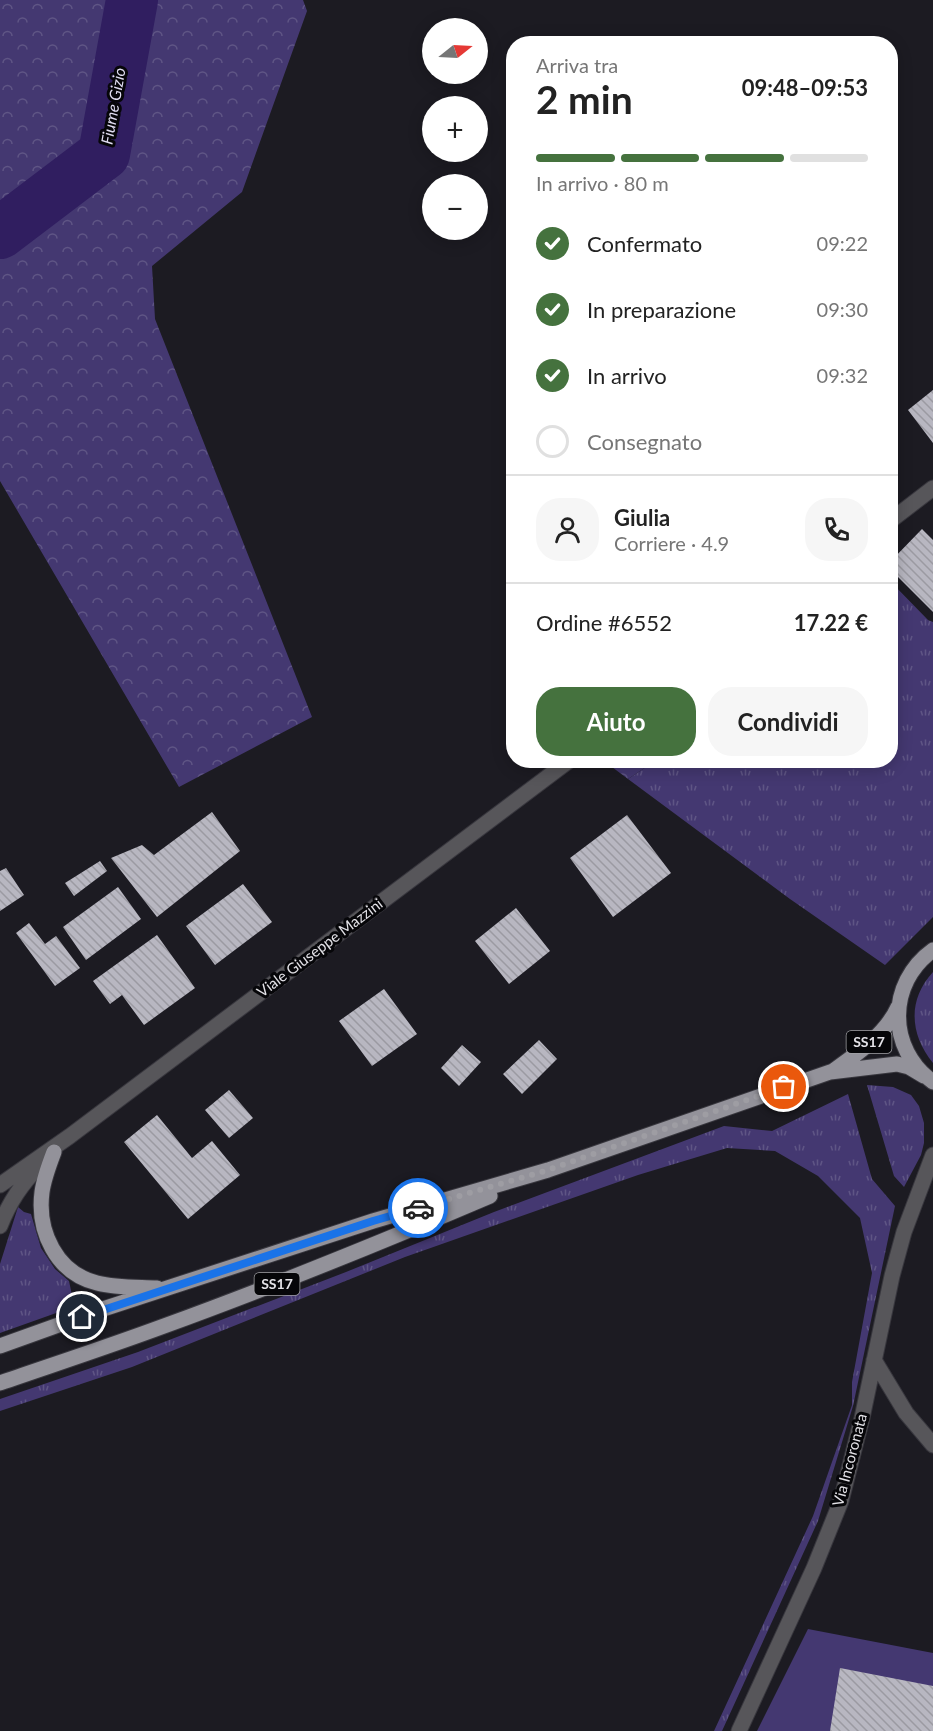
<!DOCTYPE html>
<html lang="it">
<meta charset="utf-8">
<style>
:root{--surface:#fff;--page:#f6f6f6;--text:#222;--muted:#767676;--line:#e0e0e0;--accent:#45723e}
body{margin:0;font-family:Lato,sans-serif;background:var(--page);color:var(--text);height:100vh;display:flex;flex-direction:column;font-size:22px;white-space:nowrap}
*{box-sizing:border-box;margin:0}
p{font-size:20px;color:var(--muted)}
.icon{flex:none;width:33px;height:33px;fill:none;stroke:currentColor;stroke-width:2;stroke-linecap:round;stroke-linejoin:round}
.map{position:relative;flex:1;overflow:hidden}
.panel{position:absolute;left:506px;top:36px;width:392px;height:732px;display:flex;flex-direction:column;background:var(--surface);border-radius:24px;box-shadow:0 3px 15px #0003}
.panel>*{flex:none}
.needle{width:39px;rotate:72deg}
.controls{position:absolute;left:422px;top:18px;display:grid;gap:12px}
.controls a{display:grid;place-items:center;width:66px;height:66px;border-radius:50%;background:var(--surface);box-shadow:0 3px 15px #0003;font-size:30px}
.pin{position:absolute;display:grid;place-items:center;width:51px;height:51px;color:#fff;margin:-26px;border:3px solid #fff;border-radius:50%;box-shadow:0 2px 6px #0007}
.courier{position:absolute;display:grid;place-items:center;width:60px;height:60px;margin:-30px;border:4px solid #1a73e8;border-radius:50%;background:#fff;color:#222;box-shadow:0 2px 8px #0007}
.summary em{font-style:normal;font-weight:700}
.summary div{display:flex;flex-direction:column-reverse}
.summary{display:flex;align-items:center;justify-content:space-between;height:102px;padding:0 30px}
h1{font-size:39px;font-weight:700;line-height:45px}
.bar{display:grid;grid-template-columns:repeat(4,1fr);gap:9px 6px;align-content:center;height:72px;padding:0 30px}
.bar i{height:8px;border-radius:4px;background:var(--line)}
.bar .current{background:var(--accent)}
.bar p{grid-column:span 4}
.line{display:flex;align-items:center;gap:15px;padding:0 30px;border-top:2px solid var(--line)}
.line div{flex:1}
.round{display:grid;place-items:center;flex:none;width:63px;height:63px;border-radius:24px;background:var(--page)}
ol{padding:0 30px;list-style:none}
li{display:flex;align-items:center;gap:18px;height:66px}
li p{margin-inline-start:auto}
li .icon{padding:6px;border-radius:50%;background:var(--accent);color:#fff;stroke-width:4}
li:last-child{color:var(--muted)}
li i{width:33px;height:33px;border:3px solid var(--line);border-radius:50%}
.action{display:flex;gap:12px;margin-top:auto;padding:12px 30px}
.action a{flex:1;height:69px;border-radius:24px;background:var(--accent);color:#fff;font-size:24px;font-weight:700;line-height:69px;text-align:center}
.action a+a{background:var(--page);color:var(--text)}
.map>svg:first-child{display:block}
.grass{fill:url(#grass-tufts)}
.forest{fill:url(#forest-crowns)}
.park{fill:#443871}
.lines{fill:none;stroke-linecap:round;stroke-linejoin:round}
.river{stroke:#301e60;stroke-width:52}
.building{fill:url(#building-back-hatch)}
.minor-casing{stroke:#38373e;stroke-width:17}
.major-casing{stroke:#38373e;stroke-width:17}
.minor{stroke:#57565a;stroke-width:15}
.major{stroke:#93929a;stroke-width:15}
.done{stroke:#9e9da3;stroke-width:6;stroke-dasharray:0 10.8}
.route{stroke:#1a73e8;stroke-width:8}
.labels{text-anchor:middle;stroke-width:6;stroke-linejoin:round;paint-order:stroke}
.shield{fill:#060609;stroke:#a1a1a5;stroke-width:1.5}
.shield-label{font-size:14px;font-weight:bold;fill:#e4e3e8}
.street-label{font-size:15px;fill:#e4e3e8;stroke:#060609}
.water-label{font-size:16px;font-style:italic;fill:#e0ddf2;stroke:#060609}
</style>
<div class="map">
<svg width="933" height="1731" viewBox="0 0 933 1731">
<defs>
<pattern id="grass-tufts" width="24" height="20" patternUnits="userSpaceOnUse" patternTransform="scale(1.5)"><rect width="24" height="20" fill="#443871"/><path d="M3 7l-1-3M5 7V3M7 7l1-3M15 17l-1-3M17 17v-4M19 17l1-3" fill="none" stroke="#5f5585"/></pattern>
<pattern id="forest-crowns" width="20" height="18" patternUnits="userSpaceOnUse" patternTransform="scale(1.5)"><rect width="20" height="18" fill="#443871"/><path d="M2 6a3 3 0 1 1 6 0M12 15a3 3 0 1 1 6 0" fill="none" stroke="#5f5585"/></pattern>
<pattern id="building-back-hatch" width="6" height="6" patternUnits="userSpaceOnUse" patternTransform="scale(1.5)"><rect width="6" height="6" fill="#b8b7c1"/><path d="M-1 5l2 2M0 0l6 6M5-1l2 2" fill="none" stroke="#9b9aa2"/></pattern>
</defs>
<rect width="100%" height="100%" fill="#1c1b22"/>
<path class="grass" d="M890 581 928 620 933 622V917L885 965 790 899 628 779 655 761 890 760Z
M933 972V1063C910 1035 907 1000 933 972Z
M867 1085 893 1087 911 1095 919 1106 924 1123V1143L921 1155 904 1187 894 1176Z
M848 1094 872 1179 895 1206 853 1406 818 1521 722 1731H714L813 1516 852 1405V1382L872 1273 860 1218 818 1176 775 1151 727 1148 638 1175 405 1257 132 1367 0 1411V1399L138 1352 346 1272 494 1212 724 1126 772 1131Z
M18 1207 24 1212 31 1214 41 1248 55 1269 69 1281 73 1300 59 1312 0 1333V1264Z"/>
<path class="forest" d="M0 0H303L307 11 242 192 152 266 155 319 312 717 179 787 0 481Z
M604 761H655L628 779Z"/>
<path class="park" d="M808 1629 933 1653V1731H757Z"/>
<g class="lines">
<path class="river" d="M0 233 104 154 132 0"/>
</g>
<path class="building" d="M933 390V443L908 410Z
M922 529 933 540V612L890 569V562Z
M212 812 240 851 157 917 111 858 142 845 154 855Z
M627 815 671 873 613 917 570 858Z
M100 861 107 871 74 896 65 883Z
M6 868 24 895 0 911V871Z
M243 884 272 922 215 965 186 926Z
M118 887 141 919 86 960 63 927Z
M516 908 550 951 509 984 475 941Z
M29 923 45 944 56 936 80 968 55 986 16 933Z
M157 935 195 988 144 1025 122 995 110 1004 93 981Z
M384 989 417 1034 372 1066 339 1021Z
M539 1040 557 1059 522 1094 503 1074Z
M462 1045 481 1062 459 1086 441 1068Z
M229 1090 253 1118 229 1138 205 1110Z
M157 1115 192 1158 212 1141 240 1175 188 1219 124 1142Z
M840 1668 933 1686V1731H830Z"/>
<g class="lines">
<g class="minor-casing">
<path id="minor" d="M890 521 933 488
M0 1185 70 1136 570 760
M0 1226C10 1201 21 1185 40 1165
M874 1360 906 1413 933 1445
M739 1731 814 1568 841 1501 862 1418 892 1276 904 1232 933 1155"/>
</g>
<g class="major-casing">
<path id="major" d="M933 950C887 983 887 1049 933 1082
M833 1071C857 1054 886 1034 898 1007
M54 1152C49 1165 44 1178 42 1192 37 1231 56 1273 97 1283 116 1288 137 1287 157 1288
M0 1346 103 1309 373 1221 548 1170 830 1072 897 1064 909 1067 924 1076
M0 1383C55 1364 110 1346 164 1326 274 1286 382 1242 490 1196"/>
</g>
<use href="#minor" class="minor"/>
<use href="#major" class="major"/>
</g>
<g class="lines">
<path class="done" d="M418 1208 548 1170 784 1087"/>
<path class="route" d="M82 1317 373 1221 418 1208"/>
</g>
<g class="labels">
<g class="shield">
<rect x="846.5" y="1031" width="45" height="22" rx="4.5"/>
<rect x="254.5" y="1273" width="45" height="22" rx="4.5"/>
</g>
<g class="shield-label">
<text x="869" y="1047">SS17</text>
<text x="277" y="1289">SS17</text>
</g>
<g class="street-label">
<text transform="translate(320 948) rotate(-37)" y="5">Viale Giuseppe Mazzini</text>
<text transform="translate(850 1460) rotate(-75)" y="5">Via Incoronata</text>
</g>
<g class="water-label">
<text transform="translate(113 106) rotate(-80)" y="6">Fiume Gizio</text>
</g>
</g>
</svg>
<div class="controls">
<a><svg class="needle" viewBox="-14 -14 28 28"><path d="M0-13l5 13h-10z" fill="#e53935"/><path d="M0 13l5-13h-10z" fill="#767676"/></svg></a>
<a>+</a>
<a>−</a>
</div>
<div class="pin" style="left:784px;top:1087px;background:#ea580c"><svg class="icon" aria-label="bag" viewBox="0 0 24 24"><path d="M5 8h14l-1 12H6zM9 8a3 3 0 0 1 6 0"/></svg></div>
<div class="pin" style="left:82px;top:1317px;background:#1f2937"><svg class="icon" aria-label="home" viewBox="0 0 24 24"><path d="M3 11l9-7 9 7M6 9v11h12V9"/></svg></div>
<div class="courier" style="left:418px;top:1208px"><svg class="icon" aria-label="car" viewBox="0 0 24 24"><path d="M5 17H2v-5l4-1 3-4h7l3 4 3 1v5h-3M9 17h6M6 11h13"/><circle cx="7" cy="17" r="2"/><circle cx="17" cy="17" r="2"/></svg></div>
<section class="panel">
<div class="summary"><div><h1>2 min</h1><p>Arriva tra</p></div><em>09:48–09:53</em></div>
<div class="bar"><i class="current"></i><i class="current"></i><i class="current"></i><i></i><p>In arrivo · 80 m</p></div>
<ol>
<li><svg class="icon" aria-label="check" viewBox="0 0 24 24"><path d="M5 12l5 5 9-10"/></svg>Confermato<p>09:22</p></li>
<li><svg class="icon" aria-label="check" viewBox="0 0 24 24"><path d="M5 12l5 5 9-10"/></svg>In preparazione<p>09:30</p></li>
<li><svg class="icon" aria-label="check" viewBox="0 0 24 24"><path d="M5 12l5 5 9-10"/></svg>In arrivo<p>09:32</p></li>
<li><i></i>Consegnato</li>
</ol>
<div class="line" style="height:108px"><a class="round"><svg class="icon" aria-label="person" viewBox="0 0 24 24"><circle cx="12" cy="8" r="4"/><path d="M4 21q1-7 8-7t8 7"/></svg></a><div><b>Giulia</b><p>Corriere · 4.9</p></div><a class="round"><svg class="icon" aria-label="phone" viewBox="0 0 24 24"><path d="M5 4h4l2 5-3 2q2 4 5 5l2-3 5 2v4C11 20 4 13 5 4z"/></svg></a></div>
<div class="line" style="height:78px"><div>Ordine #6552</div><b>17.22 €</b></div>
<div class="action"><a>Aiuto</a><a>Condividi</a></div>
</section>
</div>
